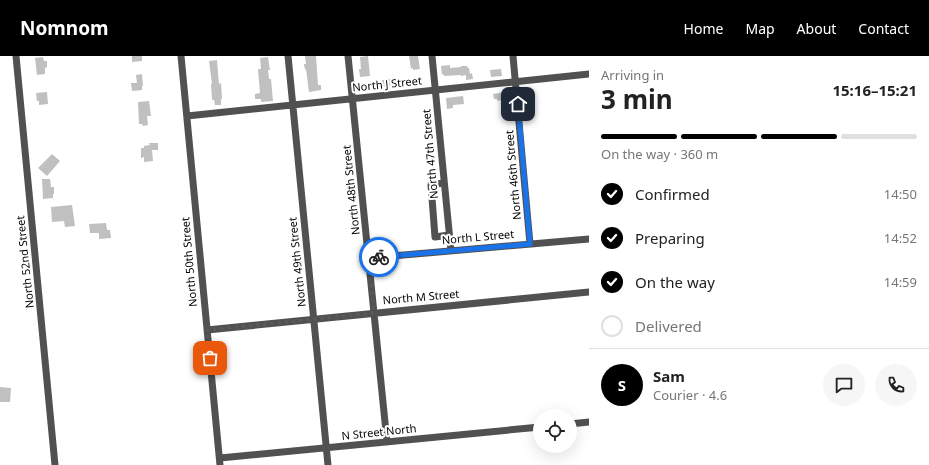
<!DOCTYPE html>
<meta charset="utf-8">
<style>
:root{--surface:#fff;--page:#f6f6f6;--text:#222;--muted:#767676;--line:#e0e0e0;--accent:#000}
body{margin:0;font-family:"Noto Sans",sans-serif;background:var(--page);color:var(--text);height:100vh;display:flex;flex-direction:column;font-size:15px;white-space:nowrap}
*{box-sizing:border-box;margin:0}
p{font-size:13px;color:var(--muted)}
.icon{flex:none;width:22px;height:22px;fill:none;stroke:currentColor;stroke-width:2;stroke-linecap:round;stroke-linejoin:round}
.map{position:relative;flex:1;overflow:hidden}
.panel{display:flex;flex-direction:column;background:var(--surface);width:340px}
.panel>*{flex:none}
.controls{position:absolute;left:533px;top:353px;display:grid;gap:8px}
.controls a{display:grid;place-items:center;width:44px;height:44px;border-radius:50%;background:var(--surface);box-shadow:0 4px 16px #0002;font-size:20px}
.pin{position:absolute;display:grid;place-items:center;width:34px;height:34px;color:#fff;margin:-17px;border-radius:8px;box-shadow:0 2px 6px #0006}
.courier{position:absolute;display:grid;place-items:center;width:40px;height:40px;margin:-20px;border:3px solid #1a73e8;border-radius:50%;background:#fff;color:#222;box-shadow:0 1px 5px #0007}
.overview em{font-style:normal;font-weight:700}
.overview div{display:flex;flex-direction:column-reverse}
.overview{display:flex;align-items:center;justify-content:space-between;height:68px;padding:0 12px}
h1{font-size:26px;font-weight:700;line-height:30px}
.bar{display:grid;grid-template-columns:repeat(4,1fr);gap:6px 4px;align-content:center;height:48px;padding:0 12px}
.bar i{height:5px;border-radius:3px;background:var(--line)}
.bar .selected{background:var(--accent)}
.bar p{grid-column:span 4}
.line{display:flex;align-items:center;gap:10px;padding:0 12px;border-top:1px solid var(--line)}
.line div{flex:1}
.round{display:grid;place-items:center;flex:none;width:42px;height:42px;border-radius:21px;background:var(--page)}
ol{padding:0 12px;list-style:none}
li{display:flex;align-items:center;gap:12px;height:44px}
li p{margin-inline-start:auto}
li .icon{padding:4px;border-radius:50%;background:var(--accent);color:#fff;stroke-width:4}
li:last-child{color:var(--muted)}
li i{width:22px;height:22px;border:2px solid var(--line);border-radius:50%}
header{display:flex;align-items:center;gap:24px;box-sizing:border-box;height:56px;padding:0 20px;background:var(--accent);color:#fff}
header strong{font-size:19px}
nav{display:flex;gap:22px;margin-inline-start:auto;font-size:14px}
main{display:flex;flex:1;min-height:0}
.map>svg:first-child{display:block}
.building{fill:#c0c0c0}
.lines{fill:none;stroke-linecap:round;stroke-linejoin:round}
.minor{stroke:#515151;stroke-width:7}
.done{stroke:#595959;stroke-width:4;stroke-dasharray:0 7.2}
.route{stroke:#1a73e8;stroke-width:5}
.labels{text-anchor:middle;stroke-width:4;stroke-linejoin:round;paint-order:stroke}
.street-label{font-size:11px;fill:#000;stroke:#fff}
</style>
<header>
<strong>Nomnom</strong>
<nav><a>Home</a><a>Map</a><a>About</a><a>Contact</a></nav>
</header>
<main>
<div class="map">
<svg width="589" height="409" viewBox="0 0 589 409">
<rect width="100%" height="100%" fill="#fff"/>
<path class="building" d="M132 0H142V5L132 6Z
M305 0H316L318 29H321V34L309 36 306 13 305 14 304 8H306Z
M368 0 370 20 360 21 359 13H361L360 1Z
M409 0H418L420 13 413 14V12L411 13Z
M43 1 44 5H47V11L45 12V18L37 19 35 2Z
M268 1 270 14H268L269 23H271L273 45 261 46V43H255V38L260 37 258 13H261L260 2Z
M217 4 219 28 221 27 222 43H221V49H215L214 44H212L211 28H212L209 5Z
M450 9V12L461 11V10H467L468 12H469L470 18 472 17 473 23 466 24V19L461 20V19L444 20V18L442 19 441 10Z
M501 13 502 20 491 21 490 14Z
M142 18 143 30H142V34L132 35 131 27H137L136 19Z
M390 23 391 30 383 31 382 24Z
M47 36 48 48 39 49V45H37L36 37Z
M505 36 506 42H502V44L497 45V43H494L493 38Z
M463 40 464 48 453 49V52L447 53 446 42Z
M149 45 151 60H147L148 69 143 70 142 68H139L138 46Z
M149 87H158V94H152L153 105 144 106V101L141 102V92H144V90L150 89Z
M52 98 60 105 47 120 38 112Z
M42 123H50L51 131H54V138H53V142L43 143Z
M72 149 75 170 65 171 64 165 52 166 51 151Z
M106 167 107 174H110L111 182 99 183V177H90L89 168Z
M0 331 11 332 10 346H0Z"/>
<g class="lines">
<path class="minor" d="M16 0 55 409
M181 0 220 409
M288 0 328 409
M348 0 387 386
M432 0 451 195
M513 0 530 188
M187 60 589 18
M443 127 431 129 435 181 449 179
M369 202 589 183
M207 274 589 236
M570 368 589 366
M220 402 540 371"/>
</g>
<g class="lines">
<path class="done" d="M210 302 207 274 374 257 369 202 379 201"/>
<path class="route" d="M379 201 530 188 518 48"/>
</g>
<g class="labels">
<g class="street-label">
<text transform="translate(387 28) rotate(-6)" y="4">North J Street</text>
<text transform="translate(430 98) rotate(-95)" y="4">North 47th Street</text>
<text transform="translate(513 119) rotate(-95)" y="4">North 46th Street</text>
<text transform="translate(351 134) rotate(-96)" y="4">North 48th Street</text>
<text transform="translate(478 181) rotate(-5)" y="4">North L Street</text>
<text transform="translate(25 206) rotate(-96)" y="4">North 52nd Street</text>
<text transform="translate(189 206) rotate(-95)" y="4">North 50th Street</text>
<text transform="translate(297 206) rotate(-96)" y="4">North 49th Street</text>
<text transform="translate(421 241) rotate(-5)" y="4">North M Street</text>
<text transform="translate(379 376) rotate(-6)" y="4">N Street North</text>
</g>
</g>
</svg>
<div class="controls">
<a><svg class="icon" aria-label="locate" viewBox="0 0 24 24"><circle cx="12" cy="12" r="6"/><path d="M12 2v4M12 18v4M2 12h4M18 12h4"/></svg></a>
</div>
<div class="pin" style="left:210px;top:302px;background:#ea580c"><svg class="icon" aria-label="bag" viewBox="0 0 24 24"><path d="M5 8h14l-1 12H6zM9 8a3 3 0 0 1 6 0"/></svg></div>
<div class="pin" style="left:518px;top:48px;background:#1f2937"><svg class="icon" aria-label="home" viewBox="0 0 24 24"><path d="M3 11l9-7 9 7M6 9v11h12V9"/></svg></div>
<div class="courier" style="left:379px;top:201px"><svg class="icon" aria-label="bike" viewBox="0 0 24 24"><circle cx="6" cy="16" r="4"/><circle cx="18" cy="16" r="4"/><path d="M6 16l4-8h5l3 8M10 8l3 8H6M13 5h3"/></svg></div>
</div>
<section class="panel">
<div class="overview"><div><h1>3 min</h1><p>Arriving in</p></div><em>15:16–15:21</em></div>
<div class="bar"><i class="selected"></i><i class="selected"></i><i class="selected"></i><i></i><p>On the way · 360 m</p></div>
<ol>
<li><svg class="icon" aria-label="check" viewBox="0 0 24 24"><path d="M5 12l5 5 9-10"/></svg>Confirmed<p>14:50</p></li>
<li><svg class="icon" aria-label="check" viewBox="0 0 24 24"><path d="M5 12l5 5 9-10"/></svg>Preparing<p>14:52</p></li>
<li><svg class="icon" aria-label="check" viewBox="0 0 24 24"><path d="M5 12l5 5 9-10"/></svg>On the way<p>14:59</p></li>
<li><i></i>Delivered</li>
</ol>
<div class="line" style="height:72px"><b class="round" style="background:var(--accent);color:#fff">S</b><div><b>Sam</b><p>Courier · 4.6</p></div><a class="round"><svg class="icon" aria-label="chat" viewBox="0 0 24 24"><path d="M4 5h16v11H9l-5 4z"/></svg></a><a class="round"><svg class="icon" aria-label="phone" viewBox="0 0 24 24"><path d="M5 4h4l2 5-3 2q2 4 5 5l2-3 5 2v4C11 20 4 13 5 4z"/></svg></a></div>
</section>
</main>
